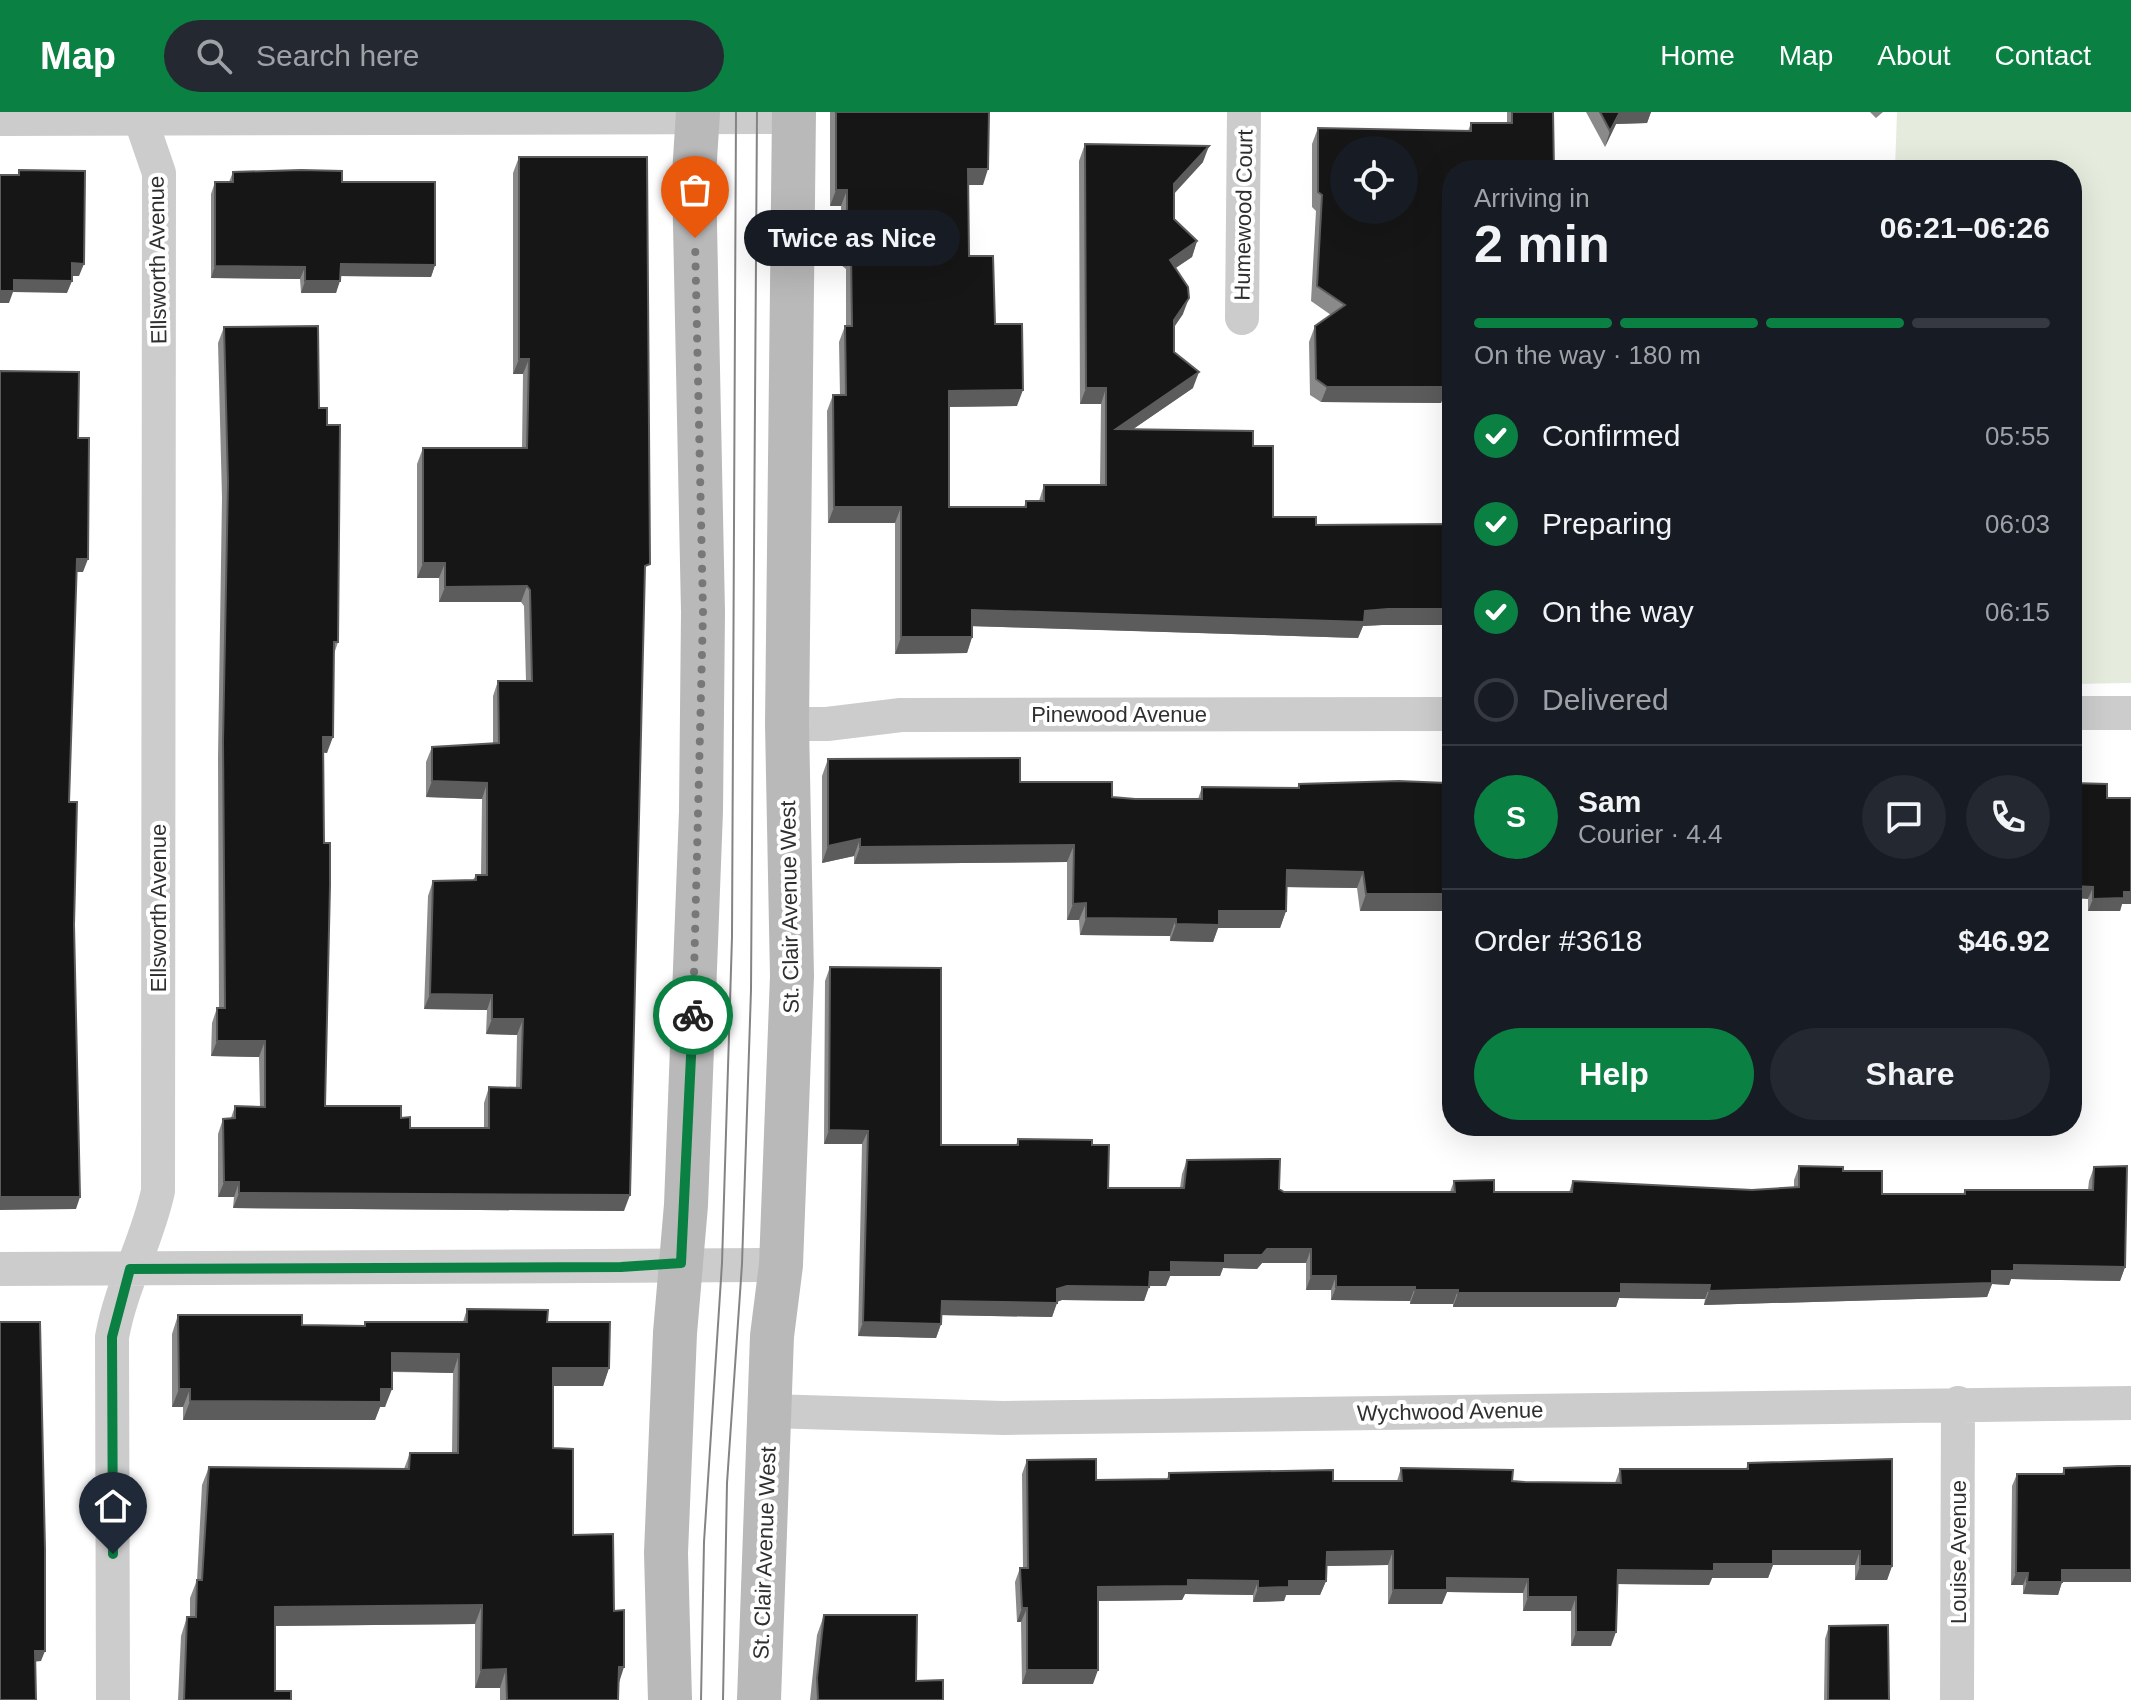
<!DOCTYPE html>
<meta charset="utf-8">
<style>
:root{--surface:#171b24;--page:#242831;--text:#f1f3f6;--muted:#9ea1a6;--line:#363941;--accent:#0b8043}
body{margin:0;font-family:Helvetica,sans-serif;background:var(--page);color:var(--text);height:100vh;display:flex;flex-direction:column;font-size:30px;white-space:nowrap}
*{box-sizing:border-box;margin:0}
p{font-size:26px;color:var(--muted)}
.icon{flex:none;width:44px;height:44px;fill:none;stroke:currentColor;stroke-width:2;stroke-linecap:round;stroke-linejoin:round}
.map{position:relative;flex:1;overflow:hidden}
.side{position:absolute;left:1442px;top:48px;width:640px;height:976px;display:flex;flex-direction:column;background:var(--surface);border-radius:32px;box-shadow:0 8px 32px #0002}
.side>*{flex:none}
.fabs{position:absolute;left:1330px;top:24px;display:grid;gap:16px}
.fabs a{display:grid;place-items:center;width:88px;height:88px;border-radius:50%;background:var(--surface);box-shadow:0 8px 32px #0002;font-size:40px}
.pin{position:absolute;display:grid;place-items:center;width:68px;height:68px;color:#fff;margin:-82px -34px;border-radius:50% 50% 50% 0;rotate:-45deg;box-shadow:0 0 8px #0007}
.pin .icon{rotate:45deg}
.courier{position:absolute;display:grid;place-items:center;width:80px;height:80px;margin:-40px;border:6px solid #0b8043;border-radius:50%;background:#fff;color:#222;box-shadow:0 2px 10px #0007}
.bubble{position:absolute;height:56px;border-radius:28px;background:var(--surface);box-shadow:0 8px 32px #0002;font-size:26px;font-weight:600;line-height:56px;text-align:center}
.overview em{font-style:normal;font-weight:600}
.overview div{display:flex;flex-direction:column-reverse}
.overview{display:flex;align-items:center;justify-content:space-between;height:136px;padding:0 32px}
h1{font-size:52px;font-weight:600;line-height:60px}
.bar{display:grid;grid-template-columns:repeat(4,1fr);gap:12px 8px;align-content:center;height:96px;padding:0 32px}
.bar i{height:10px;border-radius:6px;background:var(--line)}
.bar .on{background:var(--accent)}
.bar p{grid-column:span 4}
.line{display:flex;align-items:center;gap:20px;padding:0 32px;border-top:2px solid var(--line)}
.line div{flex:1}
.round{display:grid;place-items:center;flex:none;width:84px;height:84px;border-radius:42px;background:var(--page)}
ol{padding:0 32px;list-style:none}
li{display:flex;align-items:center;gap:24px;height:88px}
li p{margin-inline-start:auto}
li .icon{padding:8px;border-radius:50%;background:var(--accent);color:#fff;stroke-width:4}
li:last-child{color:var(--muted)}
li i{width:44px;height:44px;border:4px solid var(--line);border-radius:50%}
.button{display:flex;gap:16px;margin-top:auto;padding:16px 32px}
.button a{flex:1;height:92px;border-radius:48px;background:var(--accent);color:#fff;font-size:32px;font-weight:600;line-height:92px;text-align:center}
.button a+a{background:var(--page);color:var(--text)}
header{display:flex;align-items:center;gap:48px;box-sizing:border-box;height:112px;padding:0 40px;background:var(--accent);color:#fff}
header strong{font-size:38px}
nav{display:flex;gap:44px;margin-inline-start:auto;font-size:28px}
.search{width:560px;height:72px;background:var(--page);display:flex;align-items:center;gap:20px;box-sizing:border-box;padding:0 28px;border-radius:44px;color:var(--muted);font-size:30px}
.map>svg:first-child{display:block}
.green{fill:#e5ecdd}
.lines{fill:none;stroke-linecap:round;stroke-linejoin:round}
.minor{stroke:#ccc;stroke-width:34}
.tertiary{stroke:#ccc;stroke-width:42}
.secondary{stroke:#b9b9b9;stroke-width:44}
.tram{stroke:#848484;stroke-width:2}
.wall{fill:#8a8a8a}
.shaded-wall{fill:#5c5c5c}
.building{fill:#161616;stroke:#5c5c5c;stroke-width:2;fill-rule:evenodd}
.done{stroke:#787878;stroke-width:8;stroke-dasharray:0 14.4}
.route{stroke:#0b8043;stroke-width:10}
.labels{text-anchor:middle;stroke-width:8;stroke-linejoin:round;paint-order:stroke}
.street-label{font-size:22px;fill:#2f2f2f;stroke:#fff}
</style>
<header>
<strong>Map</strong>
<div class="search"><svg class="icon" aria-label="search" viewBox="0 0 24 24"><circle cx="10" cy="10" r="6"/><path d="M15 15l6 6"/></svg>Search here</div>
<nav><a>Home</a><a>Map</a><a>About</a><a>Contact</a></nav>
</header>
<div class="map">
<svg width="2131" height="1588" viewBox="0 0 2131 1588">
<rect width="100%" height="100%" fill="#fff"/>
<path class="green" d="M1897 0H2131V571L2072 572V58H1895Z"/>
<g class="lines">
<path class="minor" d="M1242 206 1244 0
M2072 601H2131
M787 612H827L901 603 1452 602
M0 1157 781 1153
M769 1299 1004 1306 2131 1291
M113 1588 112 1225C121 1174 147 1130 158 1079L159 61 138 0
M1957 1588 1958 1291"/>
<path class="tertiary" d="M0 3 794 1"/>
<path class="secondary" d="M670 1588 666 1441 675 1221 686 1093 701 699 703 500 694 63 698 0
M759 1588 772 1224 781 1153 792 864 787 612 794 0"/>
<path class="tram" d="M701 1588 704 1430 722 1151 732 825 736 0
M723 1588 727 1371 742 1152 751 878 757 0"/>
</g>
<path class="wall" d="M830 0H989L983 73H968L969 144 995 212 1017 294 949 295V395H1024L1026 389H1039L1044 373H1100L1101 292H1080L1079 49 1085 32 1203 50 1174 82V107L1197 129 1192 145 1175 156 1183 202 1174 215V240L1193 276 1133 317 1253 334 1273 405 1316 413 1382 513 1363 514 1358 526 972 514V525L967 541 895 542V411H828L827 299 833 283H840L839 230 845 214H846V157L841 153V94H830Z
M1507 0H1553L1452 58 1444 283 1441 291 1321 290 1310 283 1309 230 1315 214 1331 203 1311 189 1316 99 1312 95V32L1318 16 1468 19 1471 11H1507Z
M1586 0H1651L1647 11 1616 12 1605 35Z
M1870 0H1883L1876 6Z
M519 45 645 466 624 1099 233 1096 234 1085H218V1022L223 1007 231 1006 235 994 260 995 259 945 211 944 212 911 217 896H219L218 645 222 386 218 231 224 215 319 296 327 313 338 530 334 542 327 641 323 640 325 994 401 1006 410 1016H484V991L489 975 516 976 517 923 486 922 487 898 424 897 428 784 433 769 473 768 476 763H481L482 687 426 685V650L432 635 493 631V584L498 569H526L524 494 521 490H439V466H417V352L423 336H522L523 262H513V61Z
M233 60 342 70 435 153 431 165 340 164 336 181H301L300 167 211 166V82L215 70H229Z
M828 647 1020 670 1112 685 1135 687H1198L1202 675 1297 676 1299 672 1452 678V799H1360L1357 776 1287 775 1286 799 1280 816H1218L1213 830 1170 829V824L1080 823 1079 808H1067V750L854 752V744L822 751V664Z
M2107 686 2122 792 2120 799H2088V787Z
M830 855 941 1033H1016L1018 1027 1092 1033 1108 1076H1180L1182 1062 1187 1048 1279 1077 1284 1080H1450L1454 1069 1494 1080H1569L1573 1069 1752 1078 1794 1075V1068L1799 1054 1843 1059 1882 1082H1963L1965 1078H2088L2089 1069 2094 1055 2125 1155 2120 1169 2011 1167 2009 1173 1992 1172 1987 1185 1704 1193 1705 1187 1619 1186 1616 1195H1453V1192H1410V1189L1331 1188V1178H1306V1151H1262L1257 1157 1223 1156 1220 1164H1170L1166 1174H1149L1144 1189 1062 1188 1057 1190 1052 1205 941 1203V1212L936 1226 858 1224 862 1032H824L825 869Z
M467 1197 547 1210 609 1256 603 1274H553V1336L573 1423 614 1499 619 1571 618 1588H500V1576H475V1512L275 1514V1579L291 1588H178L181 1524 187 1505H190V1486L197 1468 202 1373 209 1355 404 1357 410 1341H452L453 1261 392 1260 385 1295H380L375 1308H183V1295H172V1222L178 1203 302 1213 364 1214 365 1210H463Z
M1027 1348 1096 1368 1167 1367 1169 1361 1333 1369H1397L1401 1356 1524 1370 1615 1371 1620 1357H1746L1748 1351 1892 1454 1887 1468H1855V1453H1773L1768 1466H1712L1709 1473 1618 1472 1611 1534H1571V1499H1523V1481L1447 1480 1442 1492H1388V1453L1326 1454V1469L1320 1483H1286L1284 1489 1253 1490V1483L1185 1482 1182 1488 1098 1489 1093 1572H1022L1021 1510H1017L1015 1470 1020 1456H1023L1022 1362Z
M2131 1354V1470H2062L2058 1483 2023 1482V1473H2011L2012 1374 2017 1362H2062L2064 1356Z
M824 1503 916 1569 943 1588H810L817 1523Z
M1829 1514 1889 1588H1824L1825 1527Z"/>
<path class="shaded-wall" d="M1620 0H1651L1647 11 1616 12 1605 35 1610 19Z
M1209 34 1203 50 1168 88 1174 72Z
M968 57H988L983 73H962Z
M836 78H847L841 94H830Z
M1197 129 1192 145 1164 164 1170 148Z
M72 151 84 152 79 164H67Z
M341 152 435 153 431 165 337 164Z
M215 154 305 155 300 167 211 166Z
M14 168 72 169 67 181 13 180 9 191H0V179Z
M305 169H340L336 181H301Z
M1189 186 1183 202 1168 224 1174 208Z
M519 247H529L523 262H513Z
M1199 260 1193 276 1110 333 1116 317Z
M1447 267 1452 268V283H1444L1441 291 1321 290 1327 275Z
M1086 276H1106L1101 292H1080Z
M1023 278 1017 294 943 295 949 279Z
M834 395H901L895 411H828Z
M77 447H88L83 460H73Z
M423 451H445L439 466H417Z
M527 474 521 490H439L445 475Z
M1388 497H1452V513H1382L1363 514 1358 526 967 514 972 498 1365 499Z
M901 525H972L967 541 895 542Z
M323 625H333L327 641 317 640Z
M432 669 487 671 482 687 426 685Z
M860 727 854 744 822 751 828 734Z
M1074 733 1067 750 854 752 860 735Z
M1287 758 1363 760 1357 776 1281 775Z
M2072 774 2093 775 2088 787 2072 786Z
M2124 780H2131V792H2122L2120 799H2088L2093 787Z
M1366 782H1452V799H1360Z
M1086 791 1079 808H1067L1073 792Z
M1219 799H1286L1280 816H1218L1213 830 1170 829 1176 812Z
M1086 806 1176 807 1170 824 1080 823Z
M430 882 492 883 487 898 424 897Z
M492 907H523L517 923 486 922Z
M217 929H265L259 945 211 944Z
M829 1018 868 1019 862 1032H824Z
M224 1070H239L234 1085H218Z
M239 1081 630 1083 624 1099 233 1096Z
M0 1085H80L76 1097 0 1098Z
M1267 1137H1311L1306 1151H1262L1257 1157 1223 1156 1220 1164H1170L1166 1174H1145L1150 1160 1171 1150Z
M2014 1153 2125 1155 2120 1169 2011 1167 2009 1173 1992 1172 1987 1185 1704 1193 1709 1179 1992 1159Z
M1311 1164H1336L1331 1178H1306Z
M1621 1172 1710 1173 1705 1187 1619 1186 1616 1195H1453L1458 1181Z
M1067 1174 1149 1175 1144 1189 1062 1188 1053 1191H1057L1052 1205 937 1203 942 1189 1057 1177Z
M1336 1175H1415L1410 1189 1331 1188Z
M1415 1178H1458L1453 1192H1410Z
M863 1210 941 1212 936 1226 858 1224Z
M392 1241 459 1242 453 1261 385 1259Z
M553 1256H609L603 1274H546Z
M179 1277H190L183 1295H172Z
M381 1277H392L385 1295H380L375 1308H183L190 1289Z
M1393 1439 1388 1453 1322 1454 1327 1440Z
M1773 1439H1860L1855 1453H1773L1768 1466H1712L1709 1473 1613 1472 1618 1458 1714 1452Z
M1860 1454H1892L1887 1468H1855Z
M2062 1458H2131V1470H2058Z
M2016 1461H2028L2023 1473H2011Z
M1447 1466 1528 1467 1523 1481 1447 1480 1442 1492H1388L1393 1478Z
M1188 1468 1258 1469 1253 1483 1185 1482 1182 1488 1092 1489 1098 1475Z
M1289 1469H1326L1320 1483H1286L1284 1489 1253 1490 1258 1476Z
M2027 1470H2062L2058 1483 2023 1482Z
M1528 1485H1576L1571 1499H1523Z
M482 1493 475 1512 269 1514 275 1495Z
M1022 1496H1027L1021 1510H1017Z
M1576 1520H1616L1611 1534H1571Z
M35 1539H45L41 1549 32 1550Z
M619 1555H624L618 1574Z
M506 1557 500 1576H475L481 1558Z
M1027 1558H1098L1093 1572H1022Z"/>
<path class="building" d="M836 0H989L988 57H968L969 144H993L995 212H1022L1023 278 949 279V395H1026V389H1044V373H1106V276H1086L1085 32 1209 34 1174 72V107L1197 129 1170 148 1188 175 1189 186 1174 208V240L1199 260 1116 317 1253 319V334H1273V405H1316V413L1452 412V497H1388L1365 499 1364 510 972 498V525H901V395H834L833 283H846L845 214H852L851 141 847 137V78H836Z
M1512 0H1553L1554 58H1452V268L1447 267V275H1327L1316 267 1315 214 1345 193 1317 174 1322 83 1318 80V16L1471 19V11H1512ZM1344 38H1404V98H1344Z
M1600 0H1620L1610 19Z
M519 45H647L650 452 645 454 630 1083 239 1081V1070H224L223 1007 235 1006V994L265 995V929H217V896H225L223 629 228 370 224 215 318 214 319 296H327V313H340L338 530H334L333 625H323L324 731H330V773L325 994H401V1006L410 1005V1016H489V975L521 976 523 907H492V883L430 882 433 769 476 768V763H487V671L432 669V635L499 631 498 569H532L530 478 527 474 445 475V451H423V336H527L529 247H519Z
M19 58 85 59 84 152 72 151V169L14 168V179H0V63H19Z
M301 58 342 59V70H435V153L341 152 340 169H305V155L215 154V70H233V60Z
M0 259 79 260 78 326H89L88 447H77L69 690H77L74 813 80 1085H0Z
M1020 646V670H1112V685L1135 687H1202V675L1299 676V672L1399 669 1446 671V678H1452V782H1366L1363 760 1287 758 1286 799H1219V813L1176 812V807L1086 806V791L1073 792 1074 733 860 735V727L828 734V647Z
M2072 671 2107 672V686H2131V780H2124V786L2093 787V775L2072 774Z
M830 855 941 856V1033H1018V1027L1092 1028V1033H1109L1108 1076H1184L1187 1048 1280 1047 1279 1077 1284 1080H1455L1454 1069 1494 1068V1080H1572L1573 1069 1752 1078 1799 1075V1054L1843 1055V1059H1882V1082H1965V1078H2093L2094 1055 2127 1054 2125 1155 2014 1153V1159H1992V1171L1709 1179 1710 1173 1621 1172V1181H1458V1178H1415V1175H1336V1164H1311V1137H1267L1262 1143H1225V1151L1171 1150V1160H1150L1149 1175 1067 1174 1057 1177V1191L942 1189 941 1212 863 1210 868 1019 829 1018Z
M467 1197 548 1198 547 1210H610L609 1256H553V1336L573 1337V1423L613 1422 614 1499 624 1498V1555H619L618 1588H507L506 1557 481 1558 482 1493 275 1495V1579H291V1588H184L187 1505H196L197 1468H202L209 1355 409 1357 410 1341H458L459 1242 392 1241V1277H381V1290L190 1289V1277H179L178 1203H302V1213L365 1214V1210H467Z
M0 1210H40L45 1437V1539H35L36 1588H0Z
M1096 1347V1368L1169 1367V1361L1333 1358V1369H1402L1401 1356 1513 1358 1512 1369 1524 1370 1621 1371 1620 1357H1748V1351L1892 1347V1454H1860V1439H1773V1452H1714V1459L1618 1458 1616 1520H1576V1485H1528V1467L1447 1466V1478H1393V1439L1327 1440 1326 1469H1289V1475L1258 1476V1469L1188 1468V1474L1098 1475V1558H1027V1496H1022L1020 1456H1028L1027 1348Z
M2118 1354H2131V1458H2062V1470H2027L2028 1461H2016L2017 1362H2064V1356Z
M824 1503H917L916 1569 943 1568V1588H818L817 1566Z
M1888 1513 1889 1588H1828L1829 1514Z"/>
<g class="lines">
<path class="done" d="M693 903 703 500 695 126"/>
<path class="route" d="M113 1442 112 1225 130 1157 621 1155 681 1151 693 903"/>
</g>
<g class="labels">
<g class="street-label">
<text transform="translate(1243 103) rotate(-89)" y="8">Humewood Court</text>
<text transform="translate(157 148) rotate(-91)" y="8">Ellsworth Avenue</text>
<text x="1119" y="610">Pinewood Avenue</text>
<text transform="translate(789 795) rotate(-91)" y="8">St. Clair Avenue West</text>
<text transform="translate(158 796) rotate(-90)" y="8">Ellsworth Avenue</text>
<text transform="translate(1450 1299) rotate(-1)" y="8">Wychwood Avenue</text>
<text transform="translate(1958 1440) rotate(-90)" y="8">Louise Avenue</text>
<text transform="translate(764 1441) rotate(-88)" y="8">St. Clair Avenue West</text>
</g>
</g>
</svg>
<div class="fabs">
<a><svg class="icon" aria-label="locate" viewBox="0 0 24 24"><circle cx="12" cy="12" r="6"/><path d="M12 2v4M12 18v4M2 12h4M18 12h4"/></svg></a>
</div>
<div class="pin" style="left:695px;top:126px;background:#ea580c"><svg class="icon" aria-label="bag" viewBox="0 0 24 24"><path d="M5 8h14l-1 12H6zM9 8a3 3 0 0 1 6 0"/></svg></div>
<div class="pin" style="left:113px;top:1442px;background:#1f2937"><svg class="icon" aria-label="home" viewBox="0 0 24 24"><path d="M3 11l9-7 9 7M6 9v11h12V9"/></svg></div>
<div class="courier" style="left:693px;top:903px"><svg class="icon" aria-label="bike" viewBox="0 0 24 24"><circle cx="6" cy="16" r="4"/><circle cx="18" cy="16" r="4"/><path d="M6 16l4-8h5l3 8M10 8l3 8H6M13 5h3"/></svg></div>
<div class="bubble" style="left:744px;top:98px;width:216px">Twice as Nice</div>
<section class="side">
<div class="overview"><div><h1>2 min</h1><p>Arriving in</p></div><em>06:21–06:26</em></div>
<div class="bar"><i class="on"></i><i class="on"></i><i class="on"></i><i></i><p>On the way · 180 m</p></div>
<ol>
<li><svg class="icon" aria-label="check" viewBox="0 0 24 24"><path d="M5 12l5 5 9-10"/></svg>Confirmed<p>05:55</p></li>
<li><svg class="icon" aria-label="check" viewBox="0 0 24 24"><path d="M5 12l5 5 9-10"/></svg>Preparing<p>06:03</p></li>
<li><svg class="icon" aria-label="check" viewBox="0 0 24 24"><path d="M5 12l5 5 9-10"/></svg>On the way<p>06:15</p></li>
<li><i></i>Delivered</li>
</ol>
<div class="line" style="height:144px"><b class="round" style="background:var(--accent);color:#fff">S</b><div><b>Sam</b><p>Courier · 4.4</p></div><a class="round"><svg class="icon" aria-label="chat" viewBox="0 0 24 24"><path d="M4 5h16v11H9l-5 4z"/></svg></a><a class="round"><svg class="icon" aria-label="phone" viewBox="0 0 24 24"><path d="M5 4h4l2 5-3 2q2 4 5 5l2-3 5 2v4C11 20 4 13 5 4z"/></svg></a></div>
<div class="line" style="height:104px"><div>Order #3618</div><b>$46.92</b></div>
<div class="button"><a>Help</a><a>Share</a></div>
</section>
</div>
